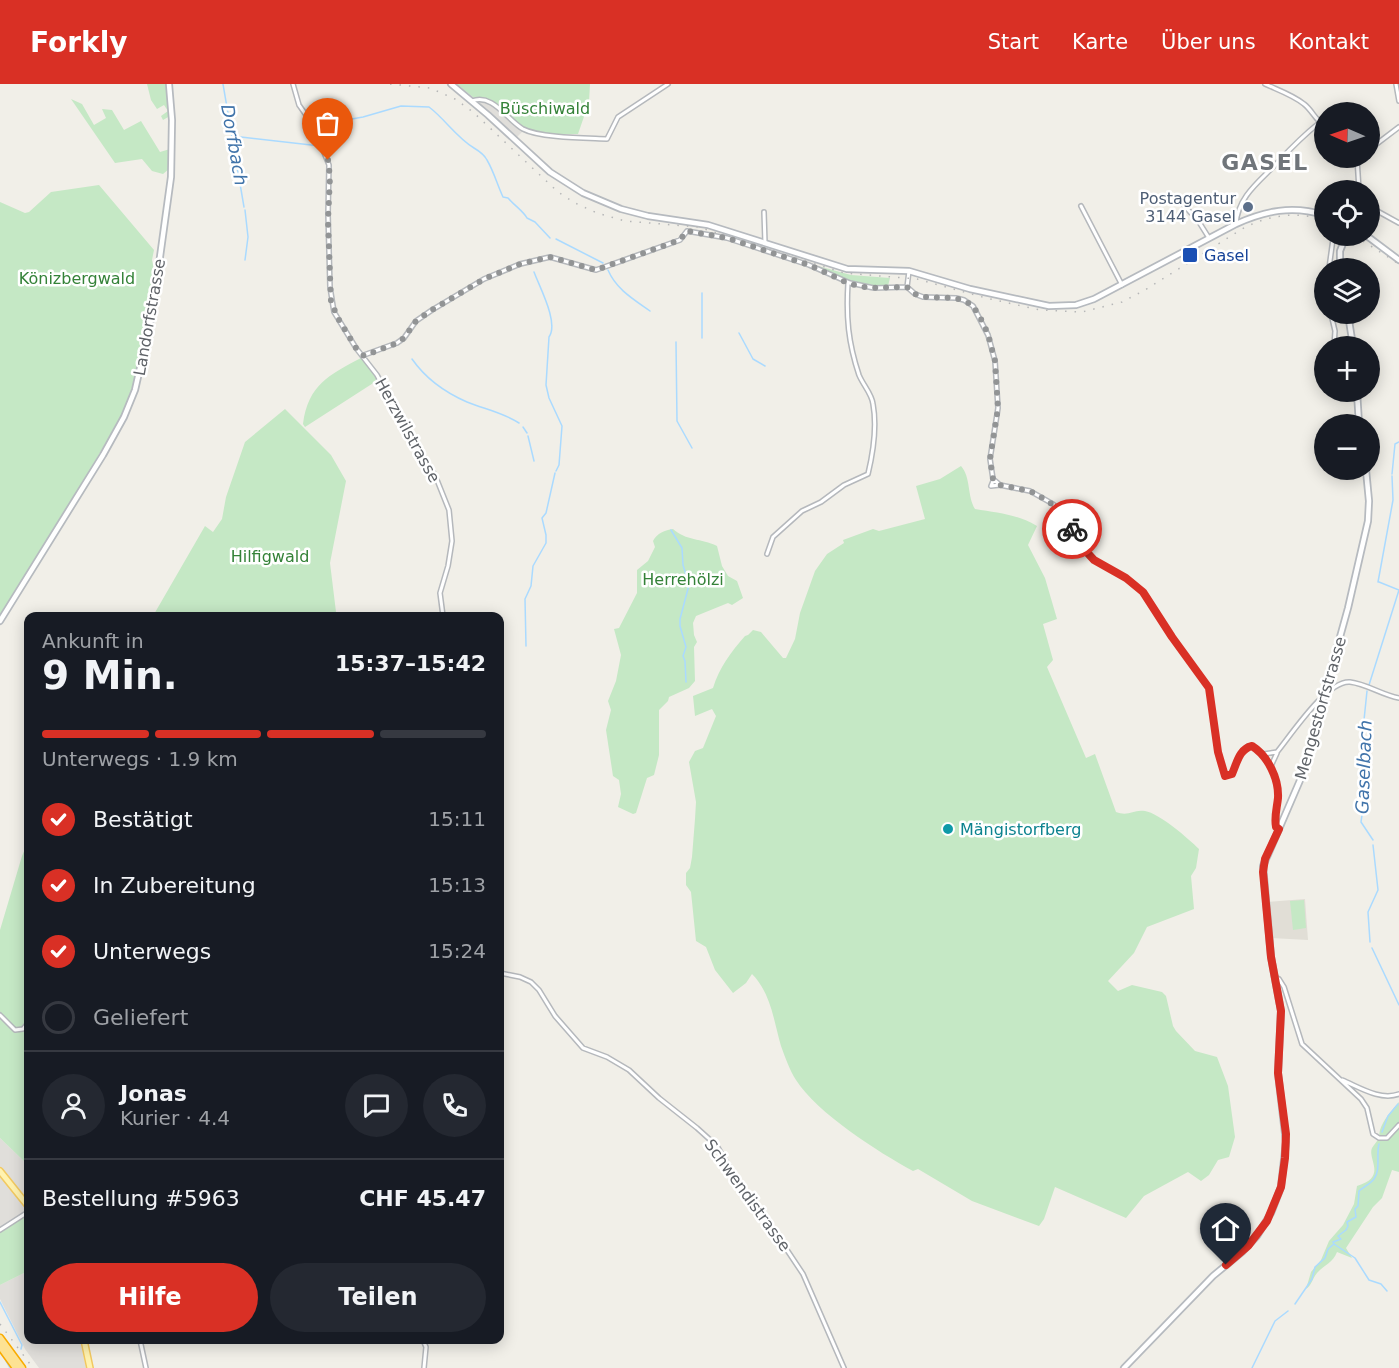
<!DOCTYPE html>
<html lang="de">
<meta charset="utf-8">
<style>
:root{--surface:#171b24;--page:#242831;--text:#f1f3f6;--muted:#9ea1a6;--line:#363941;--accent:#d93025}
body{margin:0;font-family:"DejaVu Sans",sans-serif;background:var(--page);color:var(--text);height:100vh;display:flex;flex-direction:column;font-size:22px;white-space:nowrap}
*{box-sizing:border-box;margin:0}
p{font-size:20px;color:var(--muted)}
.icon{flex:none;width:33px;height:33px;fill:none;stroke:currentColor;stroke-width:2;stroke-linecap:round;stroke-linejoin:round}
.map{position:relative;flex:1;overflow:hidden}
.drawer{position:absolute;left:24px;top:528px;width:480px;height:732px;display:flex;flex-direction:column;background:var(--surface);border-radius:12px;box-shadow:0 3px 15px #0003}
.drawer>*{flex:none}
.needle{width:39px;rotate:272deg}
.tools{position:absolute;left:1314px;top:18px;display:grid;gap:12px}
.tools a{display:grid;place-items:center;width:66px;height:66px;border-radius:50%;background:var(--surface);box-shadow:0 3px 15px #0003;font-size:30px}
.pin{position:absolute;display:grid;place-items:center;width:51px;height:51px;color:#fff;margin:-62px -26px;border-radius:50% 50% 50% 0;rotate:-45deg;box-shadow:0 0 6px #0007}
.pin .icon{rotate:45deg}
.courier{position:absolute;display:grid;place-items:center;width:60px;height:60px;margin:-30px;border:4px solid #d93025;border-radius:50%;background:#fff;color:#222;box-shadow:0 2px 8px #0007}
.overview em{font-style:normal;font-weight:600}
.overview div{display:flex;flex-direction:column-reverse}
.overview{display:flex;align-items:center;justify-content:space-between;height:102px;padding:0 18px}
h1{font-size:39px;font-weight:600;line-height:45px}
.bar{display:grid;grid-template-columns:repeat(4,1fr);gap:9px 6px;align-content:center;height:72px;padding:0 18px}
.bar i{height:8px;border-radius:4px;background:var(--line)}
.bar .on{background:var(--accent)}
.bar p{grid-column:span 4}
.line{display:flex;align-items:center;gap:15px;padding:0 18px;border-top:2px solid var(--line)}
.line div{flex:1}
.round{display:grid;place-items:center;flex:none;width:63px;height:63px;border-radius:32px;background:var(--page)}
ol{padding:0 18px;list-style:none}
li{display:flex;align-items:center;gap:18px;height:66px}
li p{margin-inline-start:auto}
li .icon{padding:6px;border-radius:50%;background:var(--accent);color:#fff;stroke-width:4}
li:last-child{color:var(--muted)}
li i{width:33px;height:33px;border:3px solid var(--line);border-radius:50%}
.action{display:flex;gap:12px;margin-top:auto;padding:12px 18px}
.action a{flex:1;height:69px;border-radius:36px;background:var(--accent);color:#fff;font-size:24px;font-weight:600;line-height:69px;text-align:center}
.action a+a{background:var(--page);color:var(--text)}
header{display:flex;align-items:center;gap:36px;box-sizing:border-box;height:84px;padding:0 30px;background:var(--accent);color:#fff}
header strong{font-size:28px}
nav{display:flex;gap:33px;margin-inline-start:auto;font-size:21px}
.map>svg:first-child{display:block}
.industrial{fill:#e0deda}
.education{fill:#e1ded6}
.green{fill:#c5e8c5}
.lines{fill:none;stroke-linecap:round;stroke-linejoin:round}
.stream{stroke:#aadaff;stroke-width:1.5}
.street-casing{stroke:#b5b8bc;stroke-width:6}
.secondary-casing{stroke:#b6babf;stroke-width:8}
.primary-casing{stroke:#f2c960;stroke-width:8}
.highway-casing{stroke:#f9ab00;stroke-width:9}
.street{stroke:#fff;stroke-width:3}
.secondary{stroke:#fff;stroke-width:4.5}
.primary{stroke:#fff2af;stroke-width:5}
.highway{stroke:#fde293;stroke-width:6}
.rail{stroke:#b6b7b8;stroke-width:1.5;stroke-dasharray:1.5 8;stroke-linecap:butt}
.done{stroke:#929495;stroke-width:6;stroke-dasharray:0 10.8}
.route{stroke:#d93025;stroke-width:8}
.service-dot{fill:#5c6f8a;stroke:#fff;stroke-width:2}
.transit-dot{fill:#1a4fb4;stroke:#fff;stroke-width:2}
.culture-dot{fill:#0f9aa8;stroke:#fff;stroke-width:2}
.labels{text-anchor:middle;stroke-width:5;stroke-linejoin:round;paint-order:stroke}
.park-label{font-size:16px;fill:#348238;stroke:#fff}
.service-label{font-size:16px;fill:#4e5e75;stroke:#fff;text-anchor:end}
.transit-label{font-size:16px;fill:#164399;stroke:#fff;text-anchor:start}
.street-label{font-size:16px;fill:#5f6368;stroke:#fff}
.culture-label{font-size:16px;fill:#0d838f;stroke:#fff;text-anchor:start}
.water-label{font-size:18px;font-style:italic;fill:#4174aa;stroke:#fff}
.district-label{font-size:22px;font-weight:bold;letter-spacing:1.5px;fill:#70757a;stroke:#fff}
</style>
<header>
<strong>Forkly</strong>
<nav><a>Start</a><a>Karte</a><a>Über uns</a><a>Kontakt</a></nav>
</header>
<div class="map">
<svg width="1399" height="1284" viewBox="0 0 1399 1284">
<rect width="100%" height="100%" fill="#f1efe8"/>
<path class="industrial" d="M477 17H483L498 24 519 43 525 45 517 53Z
M0 1054 28 1081V1129L0 1144Z
M28 1187V1256H80L86 1284H39L25 1265 0 1215V1201Z"/>
<path class="education" d="M1305 815 1308 856 1271 854 1268 818Z"/>
<path class="green" d="M147 0H167L170 32 163 36 161 32 168 27 164 21 157 25 151 16Z
M457 0H590L589 18 578 50C562 50 541 52 526 45 509 37 495 9 474 14Z
M71 15 82 20 94 41 106 34 102 25 112 26 124 46 141 37 160 68 170 65 169 85 163 90 152 87 142 75 115 79Z
M99 101 154 166 152 176 155 191 146 254 136 293 122 330 81 402 0 531V118L25 129 29 128 51 108Z
M818 182 851 191 890 194 888 202C866 201 834 198 818 182Z
M361 274 371 284 370 286H373L378 296 305 343 303 340C308 301 329 291 361 274Z
M285 325 331 371 346 397 330 479 336 528 351 530 352 532H153L205 442 213 448 222 435 226 413 245 358Z
M961 382C971 393 967 412 975 425 998 429 1017 430 1037 442L1028 461 1045 494 1057 535 1043 540 1053 576 1047 583 1086 674 1095 670 1116 728C1129 733 1133 725 1145 727 1159 729 1189 755 1199 765L1196 784 1191 792 1194 825 1147 843 1134 869 1108 897 1118 907 1132 901 1162 908 1166 912 1173 942 1176 947 1195 967 1217 973 1228 1002 1235 1053 1229 1073 1218 1076 1209 1091 1201 1097 1188 1088 1144 1112 1126 1134 1055 1103 1044 1135 1039 1142 972 1117 918 1085 913 1087C878 1068 817 1029 796 996 790 987 785 973 781 962 774 938 771 909 752 890L746 899 733 909 715 886 706 863 696 857 691 808 686 801V789L690 784 692 773 695 735 696 718 689 678 695 667 703 664 716 632 712 625 695 632 693 612 713 604C719 584 731 568 745 552L748 551 753 546 761 548 783 574H786L795 555 800 529 815 487 827 470 844 459 843 456 873 445 879 447 925 435 916 402 940 395Z
M673 445C686 457 701 454 717 462L722 482 728 492 737 497 743 514 732 521 728 519 696 532 693 539 694 551 697 558 694 563 695 597 689 604 669 613 668 617 659 626V671L654 691 647 694 636 729 633 730 618 723 621 710 619 696 613 692 606 646 611 626 608 617 616 597 621 571 614 545 619 544 637 509V486L648 477 655 463 653 457C657 449 665 446 673 445Z
M28 758V1081L0 1054V846L22 772Z
M1304 816 1306 844 1293 846 1290 817Z
M1399 1018V1088L1392 1086 1382 1114 1373 1123 1346 1164 1352 1174 1337 1168C1333 1179 1324 1181 1317 1189 1312 1195 1312 1201 1306 1205L1311 1188 1321 1176 1329 1157 1343 1141 1354 1120 1357 1102C1388 1093 1367 1075 1372 1064 1374 1061 1376 1058 1378 1056 1382 1048 1378 1055 1380 1046 1383 1036 1392 1026 1399 1018Z
M25 1132H28V1187L0 1201V1147Z"/>
<g class="lines">
<path class="stream" d="M223 0 244 123
M241 53 320 62
M324 60 317 43 318 41 363 33 401 22 429 23C445 35 456 53 474 64 479 67 484 70 487 76 494 88 497 100 503 113L508 114C514 121 524 128 527 134L535 138 550 154
M245 126 248 153 245 176
M556 155 603 179
M608 186C616 205 633 215 650 227
M534 188C540 204 559 239 549 253L546 301 549 314 562 342 559 381 556 387
M739 249 753 275 765 282
M702 254V209
M676 258 677 337 692 364
M412 275C426 295 444 308 467 318 484 325 502 328 519 339
M523 343 527 349
M528 352 534 377
M1392 390 1395 360 1399 358
M671 446 682 464 683 481 689 501 680 535V542L686 563 683 572 685 577 686 598
M1378 498 1393 416 1392 392
M526 562 525 515 531 502 533 482 546 459V451L542 434 546 429 555 389
M1369 601 1399 506 1379 498
M1367 607 1364 636 1365 710 1361 738 1373 756
M1370 858 1368 828 1378 806 1373 761
M1372 864 1399 921
M1382 1048 1388 1032 1398 1020
M1334 1160 1355 1174 1369 1196 1381 1200 1387 1207
M0 1218 22 1261 21 1265
M1295 1220 1312 1195 1315 1183 1325 1174 1328 1165 1334 1160 1333 1158 1341 1155 1338 1152 1346 1146 1348 1142 1347 1138 1356 1133 1355 1125 1358 1122 1359 1107C1364 1103 1370 1100 1374 1095 1381 1086 1376 1070 1379 1060
M6 1277 10 1284
M1252 1284 1275 1237 1288 1227"/>
<g class="street-casing">
<path id="street" d="M293 0 299 21 313 41 329 81 328 130 330 203 334 228 356 264 377 291 400 335 435 391 449 426 452 457 448 482 440 509 443 532
M1265 0C1278 6 1293 11 1304 20 1312 26 1316 37 1324 41
M1396 0 1399 17
M472 17C493 9 507 36 523 45 540 54 586 54 607 55L618 33 668 0
M1370 65 1399 43
M1357 74 1359 106
M1182 119 1199 138 1209 154
M1081 122 1122 201
M1370 123 1399 139
M764 128 765 159
M1236 140C1238 112 1260 97 1278 78 1291 64 1304 51 1319 39
M1329 184 1333 155 1342 158
M907 203 909 187
M1331 230 1335 247 1334 262
M364 271 397 259 404 254 416 237 432 226 484 195 520 180 550 173 596 186 680 156 687 147 727 154 809 181 850 199 874 204 907 203 915 210 923 213 956 214 964 216 973 222 988 251 995 277 998 324 990 375 993 395 1000 401 1030 407 1053 420 1063 430 1080 460 1090 472 1099 479 1132 498 1147 513 1165 543 1209 604 1218 668 1225 692 1232 690 1240 671 1248 662C1267 663 1278 697 1278 713 1277 724 1274 732 1276 743L1279 745
M993 397 991 402 1000 401
M767 470 773 453 802 427 821 418 844 401 868 390C873 369 877 342 873 320 872 310 863 301 859 291 848 258 846 233 848 199
M1264 670 1277 668C1291 651 1327 596 1350 598 1367 600 1382 611 1399 614
M1271 682 1277 669
M500 889 520 893 531 898 539 906 555 932 583 964 607 973 629 986 659 1014 697 1044 717 1062 749 1116 777 1151 803 1190 844 1284
M1275 893 1279 895 1284 903 1302 960 1361 1015 1367 1024 1373 1050 1379 1054H1387L1399 1041
M0 931 15 946 23 945 28 939
M1342 996C1359 1003 1380 1017 1399 1010
M0 1146 28 1128
M140 1256 146 1284
M423 1256 426 1263 424 1284"/>
</g>
<g class="secondary-casing">
<path id="secondary" d="M451 0 488 31 550 88 583 109 621 125 648 132 708 141 847 185 909 187 970 205 1049 222 1076 221 1094 215 1236 140C1265 127 1292 121 1324 131
M1367 152 1399 176
M1340 184V167L1346 152
M1348 230 1353 262
M1357 308 1359 340
M0 537 103 371 124 333 135 306 152 231 171 93 172 36 169 0
M1124 1284 1213 1192 1242 1168 1257 1152 1271 1129 1281 1103 1286 1058 1278 989 1281 927 1271 873 1263 782 1301 694 1348 524 1368 437 1369 417 1366 386"/>
</g>
<g class="primary-casing">
<path id="primary" d="M0 1087 28 1122
M84 1256 90 1284"/>
</g>
<g class="highway-casing">
<path id="highway" d="M0 1254 22 1284
M0 1262 16 1284"/>
</g>
<use href="#street" class="street"/>
<use href="#secondary" class="secondary"/>
<use href="#primary" class="primary"/>
<use href="#highway" class="highway"/>
<path class="rail" d="M390 0 430 4 455 15 473 28 558 108 575 119 597 129 625 137 698 143 844 189 917 195 986 214 1040 226 1082 228 1122 218 1145 206 1242 145C1268 131 1296 127 1324 136
M1355 152 1399 180
M0 1240 33 1284"/>
</g>
<g class="lines">
<path class="done" d="M328 76 330 93 328 137 331 218 339 236 356 264 364 272 397 259 404 254 416 237 432 226 484 195 520 180 550 173 596 186 680 156 687 147 727 154 809 181 850 200 869 204 907 203 915 210 923 213 956 214 971 220 979 231 988 250 995 277 998 324 990 375 993 395 1000 401 1030 407 1048 417 1063 430 1072 445"/>
<path class="route" d="M1072 445 1083 464 1094 476 1126 494 1143 508 1172 553 1209 604 1218 668 1225 692 1232 690C1237 679 1239 665 1252 662 1268 672 1279 695 1278 714 1277 724 1274 733 1276 743L1279 745 1265 775 1263 788 1271 873 1281 927 1278 989 1286 1050 1285 1074 1281 1103 1267 1137 1248 1162 1226 1181"/>
</g>
<circle class="service-dot" cx="1248" cy="123" r="6"/>
<rect class="transit-dot" x="1182" y="163" width="16" height="16" rx="3"/>
<circle class="culture-dot" cx="948" cy="745" r="6"/>
<g class="labels">
<g class="park-label">
<text x="545" y="30">Büschiwald</text>
<text x="77" y="200">Könizbergwald</text>
<text x="270" y="478">Hilfigwald</text>
<text x="683" y="501">Herrehölzi</text>
</g>
<g class="service-label">
<text x="1236" y="120">Postagentur<tspan x="1236" dy="18">3144 Gasel</tspan></text>
</g>
<g class="transit-label">
<text x="1204" y="177">Gasel</text>
</g>
<g class="street-label">
<text transform="translate(149 233) rotate(-80)" y="6">Landorfstrasse</text>
<text transform="translate(408 346) rotate(61)" y="6">Herzwilstrasse</text>
<text transform="translate(1320 624) rotate(-74)" y="6">Mengestorfstrasse</text>
<text transform="translate(748 1111) rotate(54)" y="6">Schwendistrasse</text>
</g>
<g class="culture-label">
<text x="960" y="751">Mängistorfberg</text>
</g>
<g class="water-label">
<text transform="translate(234 61) rotate(80)" y="6">Dorfbach</text>
<text transform="translate(1364 683) rotate(-88)" y="6">Gaselbach</text>
</g>
<g class="district-label">
<text x="1265" y="86">GASEL</text>
</g>
</g>
</svg>
<div class="tools">
<a><svg class="needle" viewBox="-14 -14 28 28"><path d="M0-13l5 13h-10z" fill="#e53935"/><path d="M0 13l5-13h-10z" fill="#9ea1a6"/></svg></a>
<a><svg class="icon" aria-label="locate" viewBox="0 0 24 24"><circle cx="12" cy="12" r="6"/><path d="M12 2v4M12 18v4M2 12h4M18 12h4"/></svg></a>
<a><svg class="icon" aria-label="layers" viewBox="0 0 24 24"><path d="M12 4l9 5-9 5-9-5zM3 14l9 5 9-5"/></svg></a>
<a>+</a>
<a>−</a>
</div>
<div class="pin" style="left:328px;top:76px;background:#ea580c"><svg class="icon" aria-label="bag" viewBox="0 0 24 24"><path d="M5 8h14l-1 12H6zM9 8a3 3 0 0 1 6 0"/></svg></div>
<div class="pin" style="left:1226px;top:1181px;background:#1f2937"><svg class="icon" aria-label="home" viewBox="0 0 24 24"><path d="M3 11l9-7 9 7M6 9v11h12V9"/></svg></div>
<div class="courier" style="left:1072px;top:445px"><svg class="icon" aria-label="bike" viewBox="0 0 24 24"><circle cx="6" cy="16" r="4"/><circle cx="18" cy="16" r="4"/><path d="M6 16l4-8h5l3 8M10 8l3 8H6M13 5h3"/></svg></div>
<section class="drawer">
<div class="overview"><div><h1>9 Min.</h1><p>Ankunft in</p></div><em>15:37–15:42</em></div>
<div class="bar"><i class="on"></i><i class="on"></i><i class="on"></i><i></i><p>Unterwegs · 1.9 km</p></div>
<ol>
<li><svg class="icon" aria-label="check" viewBox="0 0 24 24"><path d="M5 12l5 5 9-10"/></svg>Bestätigt<p>15:11</p></li>
<li><svg class="icon" aria-label="check" viewBox="0 0 24 24"><path d="M5 12l5 5 9-10"/></svg>In Zubereitung<p>15:13</p></li>
<li><svg class="icon" aria-label="check" viewBox="0 0 24 24"><path d="M5 12l5 5 9-10"/></svg>Unterwegs<p>15:24</p></li>
<li><i></i>Geliefert</li>
</ol>
<div class="line" style="height:108px"><a class="round"><svg class="icon" aria-label="person" viewBox="0 0 24 24"><circle cx="12" cy="8" r="4"/><path d="M4 21q1-7 8-7t8 7"/></svg></a><div><b>Jonas</b><p>Kurier · 4.4</p></div><a class="round"><svg class="icon" aria-label="chat" viewBox="0 0 24 24"><path d="M4 5h16v11H9l-5 4z"/></svg></a><a class="round"><svg class="icon" aria-label="phone" viewBox="0 0 24 24"><path d="M5 4h4l2 5-3 2q2 4 5 5l2-3 5 2v4C11 20 4 13 5 4z"/></svg></a></div>
<div class="line" style="height:78px"><div>Bestellung #5963</div><b>CHF 45.47</b></div>
<div class="action"><a>Hilfe</a><a>Teilen</a></div>
</section>
</div>
